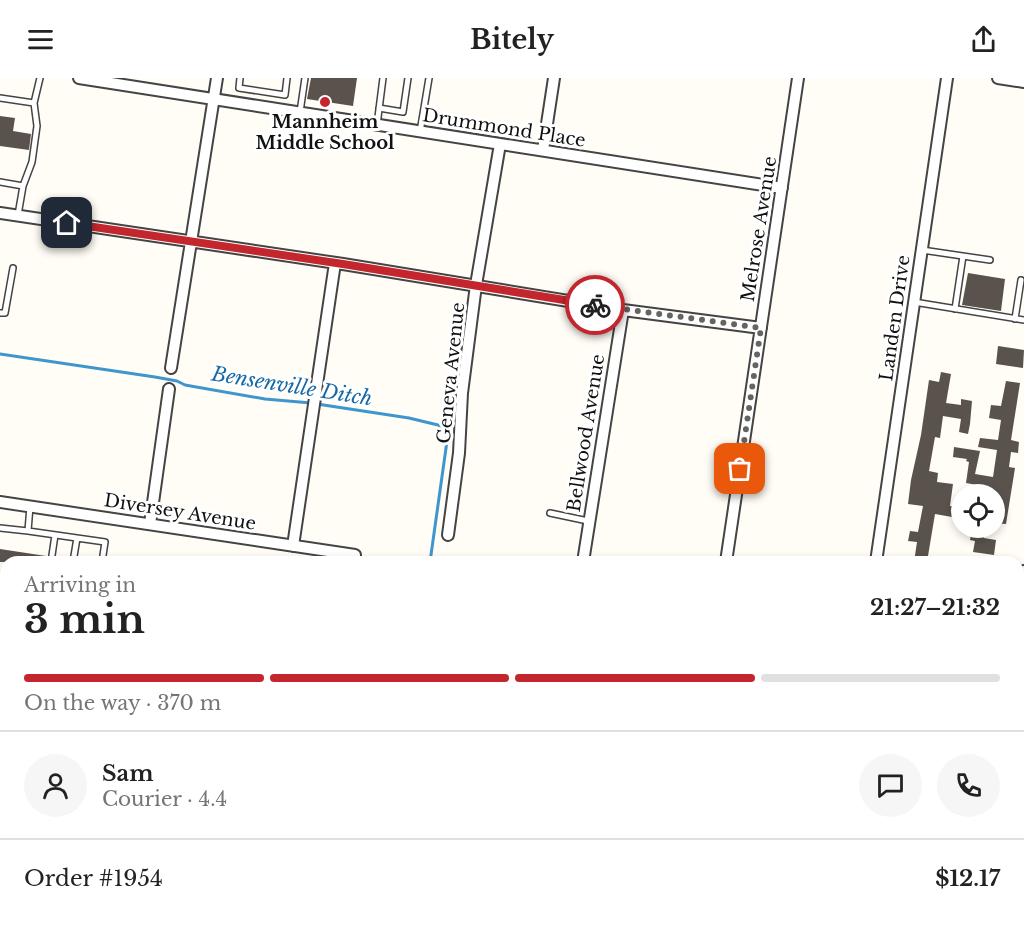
<!DOCTYPE html>
<meta charset="utf-8">
<style>
:root{--surface:#fff;--page:#f6f6f6;--text:#222;--muted:#767676;--line:#e0e0e0;--accent:#c4262e}
body{margin:0;font-family:"Libre Baskerville",serif;background:var(--page);color:var(--text);height:100vh;display:flex;flex-direction:column;font-size:22px;white-space:nowrap}
*{box-sizing:border-box;margin:0}
p{font-size:20px;color:var(--muted)}
.icon{flex:none;width:33px;height:33px;fill:none;stroke:currentColor;stroke-width:2;stroke-linecap:round;stroke-linejoin:round}
.map{position:relative;flex:1;overflow:hidden}
.sheet{position:absolute;left:0px;top:478px;width:1024px;height:374px;display:flex;flex-direction:column;background:var(--surface);border-radius:18px 18px 0 0;box-shadow:0 3px 9px #0003}
.sheet>*{flex:none}
.controls{position:absolute;left:951px;top:406px;display:grid;gap:12px}
.controls a{display:grid;place-items:center;width:54px;height:54px;border-radius:50%;background:var(--surface);box-shadow:0 3px 9px #0003;font-size:30px}
.pin{position:absolute;display:grid;place-items:center;width:51px;height:51px;color:#fff;margin:-26px;border-radius:12px;box-shadow:0 3px 9px #0006}
.courier{position:absolute;display:grid;place-items:center;width:60px;height:60px;margin:-30px;border:4px solid #c4262e;border-radius:50%;background:#fff;color:#222;box-shadow:0 2px 8px #0007}
.headline em{font-style:normal;font-weight:800}
.headline div{display:flex;flex-direction:column-reverse}
.headline{display:flex;align-items:center;justify-content:space-between;height:102px;padding:0 24px}
h1{font-size:39px;font-weight:800;line-height:45px}
.bar{display:grid;grid-template-columns:repeat(4,1fr);gap:9px 6px;align-content:center;height:72px;padding:0 24px}
.bar i{height:8px;border-radius:4px;background:var(--line)}
.bar .selected{background:var(--accent)}
.bar p{grid-column:span 4}
.line{display:flex;align-items:center;gap:15px;padding:0 24px;border-top:2px solid var(--line)}
.line div{flex:1}
.round{display:grid;place-items:center;flex:none;width:63px;height:63px;border-radius:32px;background:var(--page)}
header{display:flex;justify-content:space-between;align-items:center;height:78px;padding:0 24px;background:var(--surface);font-size:27px;font-weight:800}
.map>svg:first-child{display:block}
.green{fill:#d5ebbd}
.lines{fill:none;stroke-linecap:round;stroke-linejoin:round}
.stream{stroke:#3f96cf;stroke-width:3}
.building{fill:#5a524d}
.lane-casing{stroke:#444;stroke-width:8}
.street-casing{stroke:#444;stroke-width:14}
.secondary-casing{stroke:#333;stroke-width:18}
.lane{stroke:#fff;stroke-width:5}
.street{stroke:#fff;stroke-width:10}
.secondary{stroke:#fff6b0;stroke-width:15}
.done{stroke:#646461;stroke-width:6;stroke-dasharray:0 10.8}
.route{stroke:#c4262e;stroke-width:8}
.poi-dot{fill:#c4262e;stroke:#fff;stroke-width:2}
.labels{text-anchor:middle;stroke-width:6;stroke-linejoin:round;paint-order:stroke}
.poi-label{font-size:18px;font-weight:bold;fill:#111;stroke:#fff}
.street-label{font-size:18px;fill:#111;stroke:#fff}
.water-label{font-size:20px;font-style:italic;fill:#1768a6;stroke:#fff}
</style>
<header><svg class="icon" aria-label="menu" viewBox="0 0 24 24"><path d="M4 6h16M4 12h16M4 18h16"/></svg>Bitely<svg class="icon" aria-label="share" viewBox="0 0 24 24"><path d="M12 15V3M7 8l5-5 5 5M5 13v7h14v-7"/></svg></header>
<div class="map">
<svg width="1024" height="851" viewBox="0 0 1024 851">
<rect width="100%" height="100%" fill="#fffdf5"/>
<path class="green" d="M0 773 6 774V846H291L290 851H0Z"/>
<g class="lines">
<path class="stream" d="M0 276 155 299 177 303 185 307 265 321 311 325
M317 326 409 340 438 347 446 355 447 363 430 484
M443 851 444 846"/>
</g>
<path class="building" d="M311 0H357L353 28 307 21Z
M0 38 15 40 13 53 31 56 29 72 0 68Z
M968 195 1005 201 1001 233 962 227Z
M998 268 1024 272 1023 290 996 286Z
M941 294 951 296 946 325 961 327V321L972 323 970 346 968 356 959 354 961 341 943 338 940 360 935 359 929 393 938 395 937 404 953 406 950 428H954L952 439 935 436 927 484H914L917 464 908 463 910 453 918 454 923 428 908 426 911 402 921 357 929 302 939 304Z
M1006 303 1020 305 1011 362 1019 364 1018 375 1011 374 1009 389 1015 390 1006 446 994 445V417H986L988 409 966 405 969 384 966 383 967 381 953 379 954 369 980 373 975 396 993 399 997 372 978 369 980 360 998 362 1001 342 989 340 991 327 1001 328Z
M972 450 985 451 984 460 996 462 994 477 973 474 975 463 970 462Z
M0 471 46 478 45 484H0Z"/>
<g class="lines">
<g class="lane-casing">
<path id="lane" d="M240 0 239 10 285 17 287 0
M0 20 34 25
M379 30 403 34 408 0
M300 34 305 0
M377 47 383 0
M420 54 429 0
M0 104 23 108
M18 137 23 108 32 84 37 48 34 25 40 0
M922 172 990 182
M914 224 1024 242
M955 231 963 178
M0 235H5L13 190
M1015 241 1021 202
M550 435 588 443
M0 450 28 453 30 428
M28 453 105 464 102 484
M51 484 55 457
M73 484 77 460
M0 580 6 581
M0 660 6 661
M0 750 6 751
M0 767 6 768
M427 851 428 846"/>
</g>
<g class="street-casing">
<path id="street" d="M79 0 782 110
M998 0 1024 4
M543 72 554 0
M0 135 343 186 623 232 761 250
M171 290 217 0
M0 424 355 477
M150 446 169 311
M448 457 459 375 462 315 476 207 500 66
M293 468 335 185
M583 484 623 232
M726 484 798 0
M876 484 947 0
M1018 530 1024 493
M1018 583H1024
M339 846 341 851
M540 851 541 846
M823 851 824 846
M973 851 974 846"/>
</g>
<g class="secondary-casing">
<path id="secondary" d="M0 618 6 620
M1018 840 1024 841"/>
</g>
<use href="#lane" class="lane"/>
<use href="#street" class="street"/>
<use href="#secondary" class="secondary"/>
</g>
<g class="lines">
<path class="done" d="M595 227 761 250 740 391"/>
<path class="route" d="M67 145 343 186 595 227"/>
</g>
<circle class="poi-dot" cx="325" cy="24" r="6"/>
<g class="labels">
<g class="poi-label">
<text x="325" y="50">Mannheim<tspan x="325" dy="21">Middle School</tspan></text>
</g>
<g class="street-label">
<text transform="translate(504 50) rotate(9)" y="6">Drummond Place</text>
<text transform="translate(759 151) rotate(-81)" y="6">Melrose Avenue</text>
<text transform="translate(895 240) rotate(-82)" y="6">Landen Drive</text>
<text transform="translate(451 295) rotate(-84)" y="6">Geneva Avenue</text>
<text transform="translate(586 355) rotate(-81)" y="6">Bellwood Avenue</text>
<text transform="translate(180 434) rotate(9)" y="6">Diversey Avenue</text>
</g>
<g class="water-label">
<text transform="translate(292 308) rotate(9)" y="7">Bensenville Ditch</text>
</g>
</g>
</svg>
<div class="controls">
<a><svg class="icon" aria-label="locate" viewBox="0 0 24 24"><circle cx="12" cy="12" r="6"/><path d="M12 2v4M12 18v4M2 12h4M18 12h4"/></svg></a>
</div>
<div class="pin" style="left:740px;top:391px;background:#ea580c"><svg class="icon" aria-label="bag" viewBox="0 0 24 24"><path d="M5 8h14l-1 12H6zM9 8a3 3 0 0 1 6 0"/></svg></div>
<div class="pin" style="left:67px;top:145px;background:#1f2937"><svg class="icon" aria-label="home" viewBox="0 0 24 24"><path d="M3 11l9-7 9 7M6 9v11h12V9"/></svg></div>
<div class="courier" style="left:595px;top:227px"><svg class="icon" aria-label="bike" viewBox="0 0 24 24"><circle cx="6" cy="16" r="4"/><circle cx="18" cy="16" r="4"/><path d="M6 16l4-8h5l3 8M10 8l3 8H6M13 5h3"/></svg></div>
<section class="sheet">
<div class="headline"><div><h1>3 min</h1><p>Arriving in</p></div><em>21:27–21:32</em></div>
<div class="bar"><i class="selected"></i><i class="selected"></i><i class="selected"></i><i></i><p>On the way · 370 m</p></div>
<div class="line" style="height:108px"><a class="round"><svg class="icon" aria-label="person" viewBox="0 0 24 24"><circle cx="12" cy="8" r="4"/><path d="M4 21q1-7 8-7t8 7"/></svg></a><div><b>Sam</b><p>Courier · 4.4</p></div><a class="round"><svg class="icon" aria-label="chat" viewBox="0 0 24 24"><path d="M4 5h16v11H9l-5 4z"/></svg></a><a class="round"><svg class="icon" aria-label="phone" viewBox="0 0 24 24"><path d="M5 4h4l2 5-3 2q2 4 5 5l2-3 5 2v4C11 20 4 13 5 4z"/></svg></a></div>
<div class="line" style="height:78px"><div>Order #1954</div><b>$12.17</b></div>
</section>
</div>
